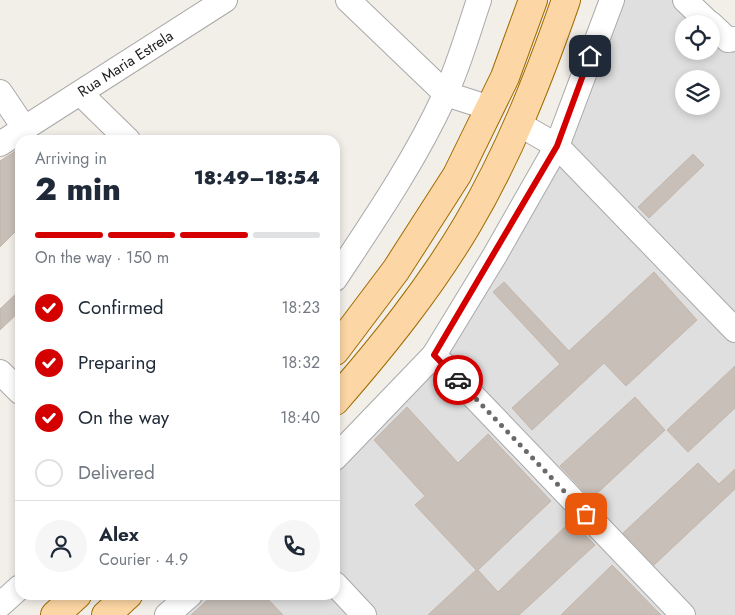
<!DOCTYPE html>
<meta charset="utf-8">
<style>
:root{--surface:#fff;--page:#f6f6f7;--text:#1f2937;--muted:#747a83;--line:#e0e1e3;--accent:#d40000}
body{margin:0;font-family:Jost,sans-serif;background:var(--page);color:var(--text);height:100vh;display:flex;flex-direction:column;font-size:19px;white-space:nowrap}
*{box-sizing:border-box;margin:0}
p{font-size:16px;color:var(--muted)}
.icon{flex:none;width:28px;height:28px;fill:none;stroke:currentColor;stroke-width:2;stroke-linecap:round;stroke-linejoin:round}
.map{position:relative;flex:1;overflow:hidden}
.sheet{position:absolute;left:15px;top:135px;width:325px;height:465px;display:flex;flex-direction:column;background:var(--surface);border-radius:15px;box-shadow:0 2px 8px #0003}
.sheet>*{flex:none}
.fabs{position:absolute;left:675px;top:15px;display:grid;gap:10px}
.fabs a{display:grid;place-items:center;width:45px;height:45px;border-radius:50%;background:var(--surface);box-shadow:0 2px 8px #0003;font-size:25px}
.pin{position:absolute;display:grid;place-items:center;width:42px;height:42px;color:#fff;margin:-21px;border-radius:10px;box-shadow:0 2px 8px #0006}
.courier{position:absolute;display:grid;place-items:center;width:50px;height:50px;margin:-25px;border:4px solid #d40000;border-radius:50%;background:#fff;color:#222;box-shadow:0 1px 6px #0007}
.head em{font-style:normal;font-weight:800}
.head div{display:flex;flex-direction:column-reverse}
.head{display:flex;align-items:center;justify-content:space-between;height:85px;padding:0 20px}
h1{font-size:32px;font-weight:800;line-height:38px}
.bar{display:grid;grid-template-columns:repeat(4,1fr);gap:8px 5px;align-content:center;height:60px;padding:0 20px}
.bar i{height:6px;border-radius:4px;background:var(--line)}
.bar .on{background:var(--accent)}
.bar p{grid-column:span 4}
.line{display:flex;align-items:center;gap:12px;padding:0 20px;border-top:1px solid var(--line)}
.line div{flex:1}
.round{display:grid;place-items:center;flex:none;width:52px;height:52px;border-radius:26px;background:var(--page)}
ol{padding:0 20px;list-style:none}
li{display:flex;align-items:center;gap:15px;height:55px}
li p{margin-inline-start:auto}
li .icon{padding:5px;border-radius:50%;background:var(--accent);color:#fff;stroke-width:4}
li:last-child{color:var(--muted)}
li i{width:28px;height:28px;border:2px solid var(--line);border-radius:50%}
.map>svg:first-child{display:block}
.residential{fill:#e0dfdf;fill-rule:evenodd}
.building{fill:#c7bfb8;stroke:#c4b6ab}
.lines{fill:none;stroke-linecap:round;stroke-linejoin:round}
.minor-casing{stroke:#a9a9a9;stroke-width:26}
.major-casing{stroke:#a06b00;stroke-width:30}
.minor{stroke:#fff;stroke-width:24}
.major{stroke:#fcd6a4;stroke-width:28}
.done{stroke:#6b6a68;stroke-width:5;stroke-dasharray:0 9}
.route{stroke:#d40000;stroke-width:6}
.labels{text-anchor:middle;stroke-width:4;stroke-linejoin:round;paint-order:stroke}
.street-label{font-size:15px;fill:#222;stroke:#fff}
</style>
<div class="map">
<svg width="735" height="615" viewBox="0 0 735 615">
<rect width="100%" height="100%" fill="#f2efe9"/>
<path class="residential" d="M612 0H685L710 24H684V51H711V24L735 39V615H167L190 595H335V458L434 355 495 255ZM684 79H711V106H684Z"/>
<path class="building" d="M20 148V227L0 247V161Z
M693 154 704 165 649 218 638 207Z
M654 272 697 320 626 386 604 363 532 430 512 408 560 364 493 292 504 282 569 351Z
M20 290V311L0 330V309Z
M735 366V408L688 452 667 430Z
M635 397 665 430 591 499 560 466Z
M407 407 458 463 488 434 551 501 478 570 498 592 571 521 595 545 519 615H428L476 570 415 505 425 496 374 440Z
M698 463 719 484 735 469V489L654 565 623 533Z
M612 565 661 615H561Z
M213 595H264L283 615H191Z"/>
<g class="lines">
<g class="minor-casing">
<g id="minor">
<path d="M348 0 446 94 490 108"/>
<path d="M685 0 710 24"/>
<path d="M711 24 728 40 735 39"/>
<path d="M0 92 25 129"/>
<path d="M81 94 128 140"/>
<path d="M519 124 557 146 735 330"/>
<path id="s1" d="M0 144 225 0"/>
<path d="M335 279C374 220 414 162 444 97 459 66 468 32 479 0"/>
<path d="M434 355 683 615"/>
<path d="M0 372 20 392"/>
<path d="M335 458 434 355 495 255 557 146 612 0"/>
<path d="M335 584 364 615"/>
<path d="M0 605 20 587"/>
<path d="M167 615 190 595"/>
</g>
</g>
<g class="major-casing">
<path id="major" d="M335 351 396 270 457 175 505 77 533 0
M335 401C383 346 429 289 467 225 509 154 539 78 566 0
M55 615 77 595
M106 615 128 595"/>
</g>
<use href="#minor" class="minor"/>
<use href="#major" class="major"/>
</g>
<g class="lines">
<path class="done" d="M458 380 586 514"/>
<path class="route" d="M458 380 434 355 557 146 590 56"/>
</g>
<g class="labels">
<g class="street-label">
<text dy="5" stroke="none"><textPath href="#s1" startOffset="149">Rua Maria Estrela</textPath></text>
</g>
</g>
</svg>
<div class="fabs">
<a><svg class="icon" aria-label="locate" viewBox="0 0 24 24"><circle cx="12" cy="12" r="6"/><path d="M12 2v4M12 18v4M2 12h4M18 12h4"/></svg></a>
<a><svg class="icon" aria-label="layers" viewBox="0 0 24 24"><path d="M12 4l9 5-9 5-9-5zM3 14l9 5 9-5"/></svg></a>
</div>
<div class="pin" style="left:586px;top:514px;background:#ea580c"><svg class="icon" aria-label="bag" viewBox="0 0 24 24"><path d="M5 8h14l-1 12H6zM9 8a3 3 0 0 1 6 0"/></svg></div>
<div class="pin" style="left:590px;top:56px;background:#1f2937"><svg class="icon" aria-label="home" viewBox="0 0 24 24"><path d="M3 11l9-7 9 7M6 9v11h12V9"/></svg></div>
<div class="courier" style="left:458px;top:380px"><svg class="icon" aria-label="car" viewBox="0 0 24 24"><path d="M5 17H2v-5l4-1 3-4h7l3 4 3 1v5h-3M9 17h6M6 11h13"/><circle cx="7" cy="17" r="2"/><circle cx="17" cy="17" r="2"/></svg></div>
<section class="sheet">
<div class="head"><div><h1>2 min</h1><p>Arriving in</p></div><em>18:49–18:54</em></div>
<div class="bar"><i class="on"></i><i class="on"></i><i class="on"></i><i></i><p>On the way · 150 m</p></div>
<ol>
<li><svg class="icon" aria-label="check" viewBox="0 0 24 24"><path d="M5 12l5 5 9-10"/></svg>Confirmed<p>18:23</p></li>
<li><svg class="icon" aria-label="check" viewBox="0 0 24 24"><path d="M5 12l5 5 9-10"/></svg>Preparing<p>18:32</p></li>
<li><svg class="icon" aria-label="check" viewBox="0 0 24 24"><path d="M5 12l5 5 9-10"/></svg>On the way<p>18:40</p></li>
<li><i></i>Delivered</li>
</ol>
<div class="line" style="height:90px"><a class="round"><svg class="icon" aria-label="person" viewBox="0 0 24 24"><circle cx="12" cy="8" r="4"/><path d="M4 21q1-7 8-7t8 7"/></svg></a><div><b>Alex</b><p>Courier · 4.9</p></div><a class="round"><svg class="icon" aria-label="phone" viewBox="0 0 24 24"><path d="M5 4h4l2 5-3 2q2 4 5 5l2-3 5 2v4C11 20 4 13 5 4z"/></svg></a></div>
</section>
</div>
